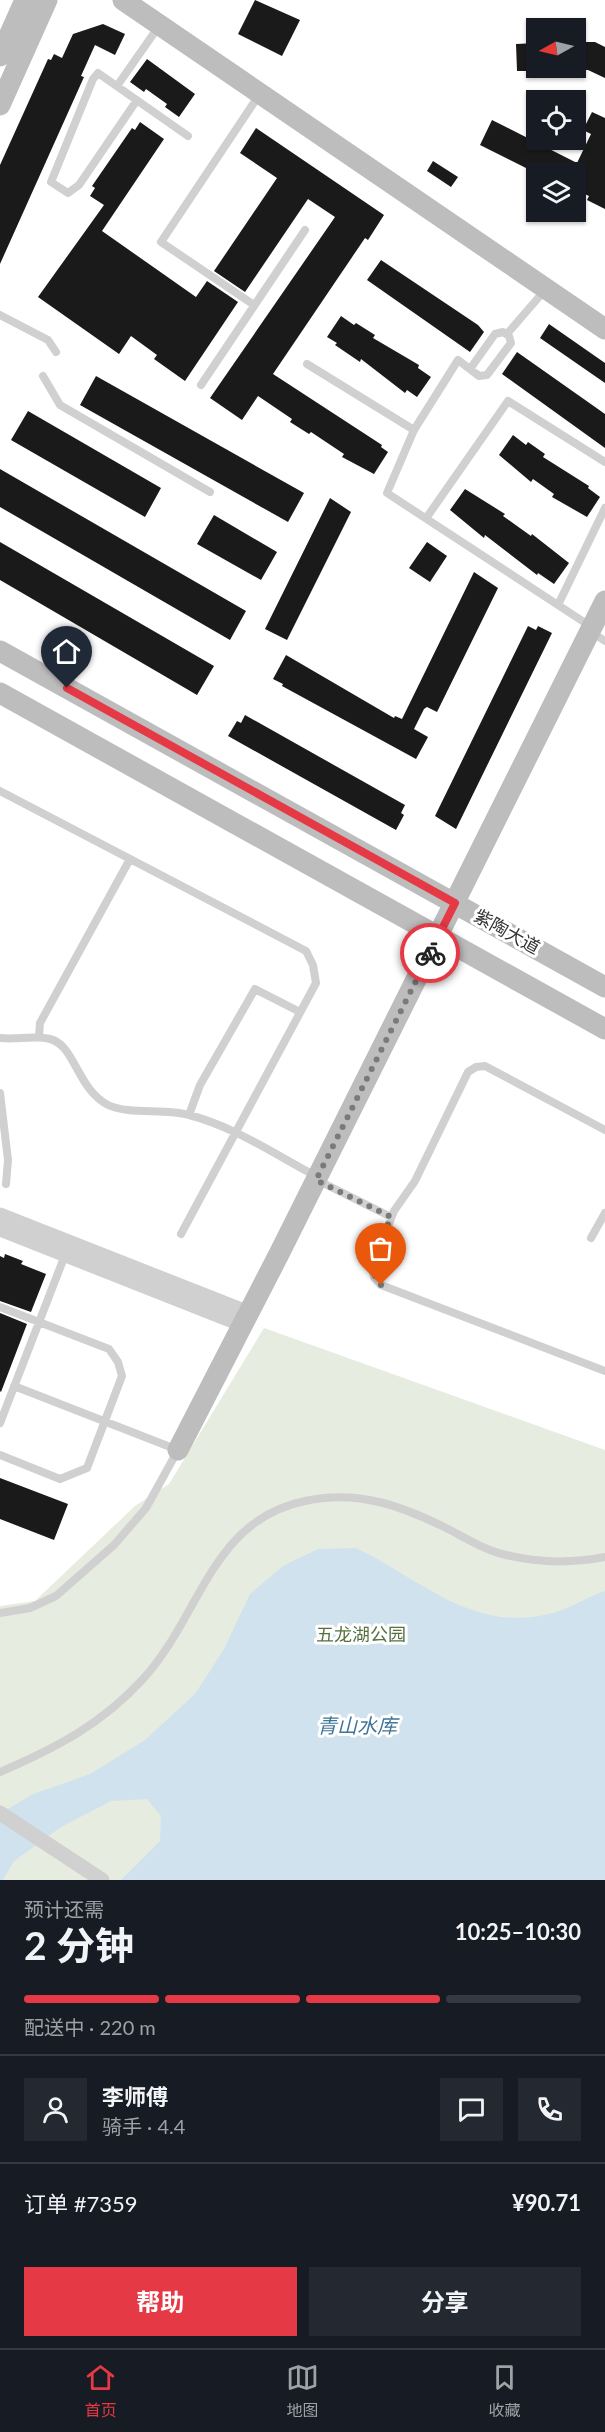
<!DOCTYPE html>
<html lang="zh">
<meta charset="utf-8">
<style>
:root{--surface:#171b24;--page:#242831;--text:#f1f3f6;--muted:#9ea1a6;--line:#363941;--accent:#e63946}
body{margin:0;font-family:Lato,"Noto Sans SC",sans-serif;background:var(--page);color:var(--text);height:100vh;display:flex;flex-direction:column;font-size:22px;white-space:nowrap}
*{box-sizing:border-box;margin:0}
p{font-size:20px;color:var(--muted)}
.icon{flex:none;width:33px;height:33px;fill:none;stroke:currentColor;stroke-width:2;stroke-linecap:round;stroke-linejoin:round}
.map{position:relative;height:1880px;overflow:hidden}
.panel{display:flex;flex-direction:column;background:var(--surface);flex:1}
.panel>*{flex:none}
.needle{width:39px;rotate:262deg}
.fabs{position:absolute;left:526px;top:18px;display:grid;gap:12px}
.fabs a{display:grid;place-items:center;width:60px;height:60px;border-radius:0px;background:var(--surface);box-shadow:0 2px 4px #0004;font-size:30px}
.pin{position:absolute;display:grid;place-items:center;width:51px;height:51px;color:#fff;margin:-62px -26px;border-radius:50% 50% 50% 0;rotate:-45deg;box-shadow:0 0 6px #0007}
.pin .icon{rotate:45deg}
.courier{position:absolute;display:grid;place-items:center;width:60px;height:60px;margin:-30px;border:4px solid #e63946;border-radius:50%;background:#fff;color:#222;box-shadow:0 2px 8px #0007}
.headline em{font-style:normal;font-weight:700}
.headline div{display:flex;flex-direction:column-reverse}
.headline{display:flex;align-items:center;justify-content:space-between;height:102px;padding:0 24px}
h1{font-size:39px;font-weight:700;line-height:45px}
.bar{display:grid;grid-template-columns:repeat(4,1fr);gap:9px 6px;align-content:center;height:72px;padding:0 24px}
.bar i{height:8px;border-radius:4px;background:var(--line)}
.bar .on{background:var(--accent)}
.bar p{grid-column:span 4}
.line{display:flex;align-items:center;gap:15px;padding:0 24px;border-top:2px solid var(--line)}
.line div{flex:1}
.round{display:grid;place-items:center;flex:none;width:63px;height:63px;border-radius:0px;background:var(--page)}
.action{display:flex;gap:12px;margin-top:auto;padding:12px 24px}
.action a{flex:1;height:69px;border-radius:0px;background:var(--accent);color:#fff;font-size:24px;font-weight:700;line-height:69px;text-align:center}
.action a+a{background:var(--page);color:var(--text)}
.menu{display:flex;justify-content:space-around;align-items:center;height:84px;border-top:2px solid var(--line);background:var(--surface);font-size:16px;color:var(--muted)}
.menu a{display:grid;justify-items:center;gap:3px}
.menu .on{color:var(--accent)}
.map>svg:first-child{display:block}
.green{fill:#e6ecdf}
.water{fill:#cfe2ee}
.building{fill:#1a1a1a}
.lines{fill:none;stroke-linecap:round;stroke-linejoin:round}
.lane{stroke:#d0d0d0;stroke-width:8}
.street{stroke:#d0d0d0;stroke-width:15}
.secondary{stroke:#bdbdbd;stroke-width:21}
.done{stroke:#7a7a7a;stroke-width:6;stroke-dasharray:0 10.8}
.route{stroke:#e63946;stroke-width:8}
.labels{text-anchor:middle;stroke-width:6;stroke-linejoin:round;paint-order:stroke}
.street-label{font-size:18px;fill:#333;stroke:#fff}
.park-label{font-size:18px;fill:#56703f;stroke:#fff}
.water-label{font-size:20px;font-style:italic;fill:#3f7597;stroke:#fff}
</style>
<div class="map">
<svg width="605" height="1880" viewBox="0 0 605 1880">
<rect width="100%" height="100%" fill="#fff"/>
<path class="green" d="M264 1328 605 1450V1880H0V1606L35 1601 135 1506 169 1484Z"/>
<path class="water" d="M356 1548C423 1580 477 1638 559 1611 575 1606 589 1596 605 1591V1880H121L160 1841 161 1816 147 1799 111 1801 61 1827 14 1861 3 1880H0V1820L8 1809 31 1795 90 1774 145 1740 195 1694 224 1649 250 1594 283 1566 318 1549Z"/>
<path class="building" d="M255 0 300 20 282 56 238 34Z
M103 24 125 34 115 55 95 45 81 76 84 77 0 264V165L48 59 51 60 54 54 62 58 73 34Z
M576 42H595L605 47V78L588 70H576Z
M537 43V71H517L516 44Z
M147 59 195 94 179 117 165 107 167 104 146 89 144 92 130 82Z
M592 112 605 118V209L587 200 589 196 576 190V172H534L480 145 492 120 577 163 591 134 583 130Z
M140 122 164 139 102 231 196 297 207 281 238 302 185 381 154 359 157 355 131 336 119 354 38 297 104 205 90 196 95 188 92 186 132 128 135 130Z
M256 128 384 215 368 240 365 238 273 374 382 445 381 447 388 452 374 474 342 457 344 454 311 432 309 434 290 422 292 419 258 396 242 420 210 398 335 217 308 199 245 292 214 271 277 178 240 153Z
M433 161 458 177 451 187 427 171Z
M381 260 478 325 484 332 470 352 367 280Z
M341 316 354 325 356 323 375 335 373 338 419 365 418 368 431 377 417 397 407 390 405 393 361 359 360 362 335 345 337 343 327 337Z
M549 324 605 363V383L540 338Z
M517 352 605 414V448L502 374Z
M96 376 304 493 288 522 80 405Z
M28 411 161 488 145 517 11 440Z
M513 435 526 445 528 442 545 454 543 457 589 486 588 488 600 497 587 517 552 497 554 494 533 479 531 482 499 455Z
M0 469 246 611 230 640 0 507Z
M465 489 505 514 503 516 531 536 532 534 569 563 554 584 538 573 537 575 485 535 484 538 450 510Z
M330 498 351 512 287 640 265 629Z
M214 515 277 552 261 580 197 544Z
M0 542 214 666 197 695 0 580Z
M427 542 447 556 430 582 409 568Z
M474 572 498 588 437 712 427 707 424 709 414 729 428 737 416 759 282 686 283 684 273 679 286 655 394 718 395 716 402 719Z
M528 626 536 630 538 626 552 633 456 829 435 816Z
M245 715 405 805 401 813 404 815 396 830 228 736 237 721 241 723Z
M5 1254 23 1261 21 1264 46 1274 31 1312 0 1301V1256L4 1258Z
M0 1313 27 1324 1 1392 0 1391Z
M0 1478 68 1504 54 1540 0 1519Z"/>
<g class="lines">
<path class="lane" d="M117 86 159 26
M137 100 79 185 68 193 51 182 93 79 98 73 188 136
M254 305 161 242 259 95
M0 315 48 340 56 352
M507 334 545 290
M307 364 414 430
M470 369 495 334 503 332 509 336 511 343 487 375 479 376 458 360 414 430 387 493 590 626
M43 376 60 405 210 492
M201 385 305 230
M427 517 508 401 605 462
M558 605 605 508
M591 632 605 641
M0 791 306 951 313 965 316 983 181 1234
M39 1037 40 1023 130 859
M0 1038C17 1040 34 1035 50 1039 75 1045 77 1089 108 1105 129 1115 165 1108 189 1115 233 1126 276 1155 316 1176
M0 1093 8 1160 6 1184
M189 1115 200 1085 255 989 300 1012
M605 1130 485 1066 476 1067 468 1072 415 1181 394 1211 372 1267 374 1277 381 1285 605 1371
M317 1180 391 1217
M591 1238 605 1213
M0 1307 109 1349 118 1362 122 1376 87 1468 60 1479 0 1455
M0 1423 65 1255
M0 1613 30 1608 56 1596 114 1545 146 1508 178 1450 14 1386
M0 1772C56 1748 102 1724 143 1679 201 1616 211 1520 305 1501 359 1489 405 1507 452 1531 469 1540 487 1551 506 1555 538 1563 573 1563 605 1557"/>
<path class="street" d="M0 1215 249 1313
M0 1229 243 1325
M0 1813 102 1880"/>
<path class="secondary" d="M123 0 605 329
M0 56 25 0
M0 105 47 0
M0 651 605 987
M0 693 605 1029
M178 1450 279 1254 605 601"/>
</g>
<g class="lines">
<path class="done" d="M381 1285C363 1268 384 1237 391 1217L316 1180 430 953"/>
<path class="route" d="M67 688 455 903 430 953"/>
</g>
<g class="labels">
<g class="street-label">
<text transform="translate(507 932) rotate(29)" y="6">紫陶大道</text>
</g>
<g class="park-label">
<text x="361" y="1641">五龙湖公园</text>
</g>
<g class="water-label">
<text x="357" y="1733">青山水库</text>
</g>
</g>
</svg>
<div class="fabs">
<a><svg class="needle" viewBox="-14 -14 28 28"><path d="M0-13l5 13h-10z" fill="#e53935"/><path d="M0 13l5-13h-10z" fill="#9ea1a6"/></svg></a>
<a><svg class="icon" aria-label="locate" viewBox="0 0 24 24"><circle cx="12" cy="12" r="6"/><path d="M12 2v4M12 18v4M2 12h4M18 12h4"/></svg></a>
<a><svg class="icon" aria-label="layers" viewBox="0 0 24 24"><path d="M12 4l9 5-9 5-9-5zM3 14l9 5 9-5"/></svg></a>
</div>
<div class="pin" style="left:381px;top:1285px;background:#ea580c"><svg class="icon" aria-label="bag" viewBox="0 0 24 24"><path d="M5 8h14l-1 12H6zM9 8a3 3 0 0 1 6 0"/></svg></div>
<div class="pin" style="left:67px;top:688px;background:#1f2937"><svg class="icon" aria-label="home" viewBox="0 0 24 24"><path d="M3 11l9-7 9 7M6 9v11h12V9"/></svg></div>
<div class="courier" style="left:430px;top:953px"><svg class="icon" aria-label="bike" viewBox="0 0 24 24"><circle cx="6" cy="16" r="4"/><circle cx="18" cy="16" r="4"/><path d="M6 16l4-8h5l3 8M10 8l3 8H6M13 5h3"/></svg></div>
</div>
<section class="panel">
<div class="headline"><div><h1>2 分钟</h1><p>预计还需</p></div><em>10:25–10:30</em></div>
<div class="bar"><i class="on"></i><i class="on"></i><i class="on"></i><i></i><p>配送中 · 220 m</p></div>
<div class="line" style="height:108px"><a class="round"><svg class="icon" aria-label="person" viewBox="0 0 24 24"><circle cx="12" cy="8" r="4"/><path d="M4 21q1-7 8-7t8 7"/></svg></a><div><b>李师傅</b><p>骑手 · 4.4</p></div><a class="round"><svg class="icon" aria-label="chat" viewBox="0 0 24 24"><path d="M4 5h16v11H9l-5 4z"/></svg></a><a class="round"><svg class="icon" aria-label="phone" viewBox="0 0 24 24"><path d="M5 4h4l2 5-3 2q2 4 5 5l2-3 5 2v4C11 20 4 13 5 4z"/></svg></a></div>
<div class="line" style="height:78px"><div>订单 #7359</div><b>¥90.71</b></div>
<div class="action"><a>帮助</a><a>分享</a></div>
</section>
<nav class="menu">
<a class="on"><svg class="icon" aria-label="home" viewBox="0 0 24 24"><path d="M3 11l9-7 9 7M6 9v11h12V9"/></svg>首页</a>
<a><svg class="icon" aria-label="map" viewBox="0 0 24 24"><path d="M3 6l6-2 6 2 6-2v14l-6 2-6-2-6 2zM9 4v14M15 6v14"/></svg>地图</a>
<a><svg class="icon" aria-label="saved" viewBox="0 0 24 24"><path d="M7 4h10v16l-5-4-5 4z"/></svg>收藏</a>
</nav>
